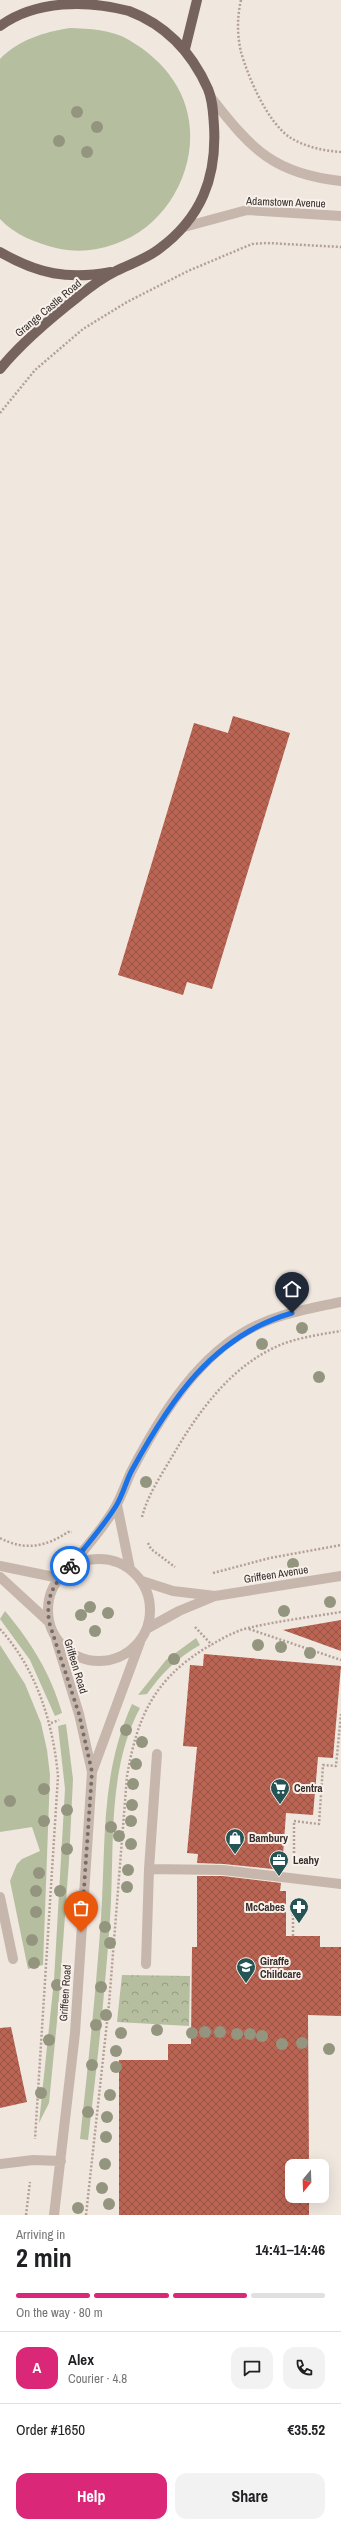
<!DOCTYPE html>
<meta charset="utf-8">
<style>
:root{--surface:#fff;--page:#f2f2f2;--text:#202124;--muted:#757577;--line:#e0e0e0;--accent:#db2777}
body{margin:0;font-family:"Archivo Narrow",sans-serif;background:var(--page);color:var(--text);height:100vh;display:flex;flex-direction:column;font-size:15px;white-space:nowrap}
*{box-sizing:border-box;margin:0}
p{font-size:13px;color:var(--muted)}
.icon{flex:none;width:22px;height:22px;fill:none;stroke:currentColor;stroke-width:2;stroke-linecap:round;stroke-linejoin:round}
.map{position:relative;height:2215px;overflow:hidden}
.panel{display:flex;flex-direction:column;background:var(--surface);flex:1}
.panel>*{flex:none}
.needle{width:26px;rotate:199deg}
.tools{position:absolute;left:285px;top:2159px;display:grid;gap:8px}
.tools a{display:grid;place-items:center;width:44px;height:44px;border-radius:8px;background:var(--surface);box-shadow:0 4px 16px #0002;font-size:20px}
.pin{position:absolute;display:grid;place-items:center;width:34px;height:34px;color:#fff;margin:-41px -17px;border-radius:50% 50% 50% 0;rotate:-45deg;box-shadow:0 0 4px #0007}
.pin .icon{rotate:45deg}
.courier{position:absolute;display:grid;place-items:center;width:40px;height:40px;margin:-20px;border:3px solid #1a73e8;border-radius:50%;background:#fff;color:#222;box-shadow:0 1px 5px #0007}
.head em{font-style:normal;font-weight:800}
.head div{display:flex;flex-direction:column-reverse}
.head{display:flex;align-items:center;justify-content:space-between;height:68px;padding:0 16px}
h1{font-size:26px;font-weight:800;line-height:30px}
.bar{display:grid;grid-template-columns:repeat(4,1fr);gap:6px 4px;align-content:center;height:48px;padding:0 16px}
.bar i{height:5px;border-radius:3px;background:var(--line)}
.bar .active{background:var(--accent)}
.bar p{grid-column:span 4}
.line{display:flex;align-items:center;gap:10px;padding:0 16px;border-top:1px solid var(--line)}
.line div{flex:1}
.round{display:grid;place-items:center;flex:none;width:42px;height:42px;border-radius:12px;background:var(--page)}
.primary-button{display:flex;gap:8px;margin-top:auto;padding:8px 16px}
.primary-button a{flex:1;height:46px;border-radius:12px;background:var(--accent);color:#fff;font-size:16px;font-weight:800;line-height:46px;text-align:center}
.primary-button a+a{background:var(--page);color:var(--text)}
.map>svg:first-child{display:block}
.green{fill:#b6bea0}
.park{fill:url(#park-crowns)}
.building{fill:url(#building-cross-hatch)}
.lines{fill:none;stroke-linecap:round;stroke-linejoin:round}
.path{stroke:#b3a096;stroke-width:2.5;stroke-dasharray:2 2;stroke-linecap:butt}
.minor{stroke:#c7b6ac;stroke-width:10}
.major{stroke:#76635d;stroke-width:10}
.tree{fill:#94957f}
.done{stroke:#776e69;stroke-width:4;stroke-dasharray:0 7.2}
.route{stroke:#1a73e8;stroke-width:5}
.labels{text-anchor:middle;stroke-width:4;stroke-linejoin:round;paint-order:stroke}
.street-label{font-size:11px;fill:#362d2a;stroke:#f8f1eb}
.poi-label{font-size:11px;font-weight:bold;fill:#362d2a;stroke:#f8f1eb;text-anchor:start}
</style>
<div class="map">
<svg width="341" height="2215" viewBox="0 0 341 2215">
<defs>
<pattern id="park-crowns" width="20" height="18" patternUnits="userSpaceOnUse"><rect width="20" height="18" fill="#b6bea0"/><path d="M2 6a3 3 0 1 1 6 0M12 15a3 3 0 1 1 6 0" fill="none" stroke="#959b83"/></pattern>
<pattern id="building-cross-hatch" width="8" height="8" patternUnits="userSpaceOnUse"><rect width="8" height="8" fill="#ba6453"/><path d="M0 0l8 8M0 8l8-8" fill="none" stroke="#985345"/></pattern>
</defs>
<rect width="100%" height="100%" fill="#f0e7df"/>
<path class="green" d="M70 28C89 29 111 29 129 40 146 50 162 63 173 80 213 138 179 223 115 244 95 251 77 253 56 248 36 243 15 235 0 219V59C18 40 44 32 70 28Z
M5 1611C31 1642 51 1674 62 1713L55 1716 30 1660 0 1619Z
M196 1638 200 1645C178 1657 161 1674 147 1694L138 1695 166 1660Z
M0 1645 25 1684 41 1723 47 1750 50 1775 43 1965 28 1969 10 1881 17 1864 22 1859 40 1851 32 1827 0 1832Z
M132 1704 140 1708C106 1772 115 1849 110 1919 105 1993 97 2066 88 2140L80 2139C88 2065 96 1992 101 1918 106 1844 100 1774 132 1704Z
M66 1724 73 1779 69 1861 58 2011 49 2103 39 2123 54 1980 65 1789 58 1726Z"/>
<path class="park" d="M122 1975 190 1976 189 2026 117 2022Z"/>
<path class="building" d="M233 716 290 733 212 989 187 982 183 995 118 975 194 723 228 733Z
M341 1620V1651L283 1630Z
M204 1654 341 1666 333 1758 318 1757 313 1815 286 1813 282 1870 224 1864 197 1863 198 1854 187 1853 197 1747 183 1746 190 1665 203 1666Z
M197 1876H223L281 1883 280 1891H286V1936H320V1947H341V2016L308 2015 309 2166H292V2196H309V2215H119V2060H168V2044H191L192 1947H197Z
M11 2027 27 2102 0 2108V2028Z"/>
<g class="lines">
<path class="path" d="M241 0C237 17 237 35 241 52 248 77 268 124 291 138 306 147 324 151 341 152
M0 413 35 370 83 329 127 302 188 271 252 244 267 243 341 247
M142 1517C148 1494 162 1474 173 1455 200 1409 233 1363 285 1343 303 1337 322 1334 341 1331
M0 1538C24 1551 46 1547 68 1532H72
M148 1543 151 1549 175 1567
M213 1573 270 1558 341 1545
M195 1627 212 1645
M0 1629C37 1670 53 1723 58 1776L35 2139
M249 1629 341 1660
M51 1723 59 1720
M294 1857V1821L319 1824 323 1765 336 1766 341 1714
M293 1936V1900
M26 2215 30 2182
M86 2215 109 2004 127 1776C137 1718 153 1681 204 1649 218 1641 232 1632 248 1628 278 1621 310 1617 341 1612"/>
<path class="minor" d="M213 100C252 150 275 174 341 181
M184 227 247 210 341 216
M117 1505 130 1569
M48 1610a51 51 0 1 1 102 0a51 51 0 1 1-102 0Z
M0 1566 59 1578
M69 1568C85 1548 104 1528 116 1506 122 1495 126 1483 131 1472 157 1422 192 1364 241 1334 271 1315 307 1309 341 1302
M0 1577 49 1622
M142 1581 173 1591 215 1596
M148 1628 179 1611 215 1596 341 1576
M56 1639 79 1714 92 1772
M149 1869 157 1754
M0 1897 13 1959
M146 1964 149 1869 223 1870 341 1884
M0 2164 33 2160 61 2161
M54 2215 75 2033 92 1772 140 1642"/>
<path class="major" d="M0 26C36 0 87 0 129 11 166 25 192 53 208 89 213 101 213 112 214 126 217 178 201 218 159 249 146 259 130 264 116 271 104 277 90 287 79 296 52 317 22 342 0 369
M185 49 197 0
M0 252C38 274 68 280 111 272"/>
</g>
<g class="tree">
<circle cx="77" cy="112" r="6"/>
<circle cx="97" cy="127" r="6"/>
<circle cx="59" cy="141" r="6"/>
<circle cx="87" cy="152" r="6"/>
<circle cx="302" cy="1328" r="6"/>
<circle cx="262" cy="1344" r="6"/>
<circle cx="319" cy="1377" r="6"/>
<circle cx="146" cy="1482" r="6"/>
<circle cx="293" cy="1564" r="6"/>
<circle cx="330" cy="1602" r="6"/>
<circle cx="90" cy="1607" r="6"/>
<circle cx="284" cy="1611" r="6"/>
<circle cx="108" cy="1613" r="6"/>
<circle cx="81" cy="1615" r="6"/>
<circle cx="95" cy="1631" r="6"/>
<circle cx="258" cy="1645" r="6"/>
<circle cx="281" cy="1647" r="6"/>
<circle cx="310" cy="1653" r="6"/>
<circle cx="174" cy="1659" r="6"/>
<circle cx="126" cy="1730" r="6"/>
<circle cx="142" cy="1742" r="6"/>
<circle cx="136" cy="1764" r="6"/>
<circle cx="133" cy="1784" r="6"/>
<circle cx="44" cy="1789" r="6"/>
<circle cx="10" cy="1801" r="6"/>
<circle cx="132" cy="1805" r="6"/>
<circle cx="67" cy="1810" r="6"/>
<circle cx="44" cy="1821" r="6"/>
<circle cx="131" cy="1821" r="6"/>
<circle cx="111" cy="1827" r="6"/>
<circle cx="119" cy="1836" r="6"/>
<circle cx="131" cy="1844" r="6"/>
<circle cx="67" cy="1849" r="6"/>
<circle cx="128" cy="1870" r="6"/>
<circle cx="39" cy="1873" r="6"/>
<circle cx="127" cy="1887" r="6"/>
<circle cx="36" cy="1891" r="6"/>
<circle cx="60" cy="1891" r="6"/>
<circle cx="36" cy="1912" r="6"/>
<circle cx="105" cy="1927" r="6"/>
<circle cx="32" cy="1940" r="6"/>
<circle cx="110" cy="1943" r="6"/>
<circle cx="34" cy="1963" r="6"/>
<circle cx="57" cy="1985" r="6"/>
<circle cx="101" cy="1987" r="6"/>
<circle cx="106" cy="2015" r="6"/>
<circle cx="96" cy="2025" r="6"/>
<circle cx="157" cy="2030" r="6"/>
<circle cx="205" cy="2032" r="6"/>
<circle cx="220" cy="2032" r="6"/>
<circle cx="121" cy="2033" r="6"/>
<circle cx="192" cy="2033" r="6"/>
<circle cx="237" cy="2034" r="6"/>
<circle cx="250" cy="2034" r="6"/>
<circle cx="262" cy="2036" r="6"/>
<circle cx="49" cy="2040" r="6"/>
<circle cx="302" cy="2043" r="6"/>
<circle cx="282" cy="2044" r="6"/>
<circle cx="329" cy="2049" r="6"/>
<circle cx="116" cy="2051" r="6"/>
<circle cx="92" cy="2065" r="6"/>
<circle cx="116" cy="2067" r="6"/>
<circle cx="41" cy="2093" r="6"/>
<circle cx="110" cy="2095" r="6"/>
<circle cx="88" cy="2112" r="6"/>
<circle cx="107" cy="2117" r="6"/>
<circle cx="106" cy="2137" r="6"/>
<circle cx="105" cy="2164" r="6"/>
<circle cx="102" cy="2188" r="6"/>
<circle cx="109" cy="2204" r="6"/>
<circle cx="78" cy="2208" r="6"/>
</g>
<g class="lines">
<path class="done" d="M70 1566C53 1586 46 1595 49 1622L79 1714 92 1772 81 1932"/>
<path class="route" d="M70 1566C85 1547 103 1527 116 1506 123 1495 126 1481 132 1470 170 1401 212 1336 292 1313"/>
</g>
<defs>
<g id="supermarket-pin" transform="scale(1)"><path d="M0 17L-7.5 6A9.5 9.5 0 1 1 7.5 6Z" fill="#245453" stroke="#f8f1eb"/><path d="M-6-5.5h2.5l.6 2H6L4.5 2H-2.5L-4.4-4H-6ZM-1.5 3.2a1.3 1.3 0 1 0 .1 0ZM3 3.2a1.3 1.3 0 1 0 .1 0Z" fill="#fff"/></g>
<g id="shop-pin" transform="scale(1)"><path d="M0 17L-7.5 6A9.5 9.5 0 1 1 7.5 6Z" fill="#245453" stroke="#f8f1eb"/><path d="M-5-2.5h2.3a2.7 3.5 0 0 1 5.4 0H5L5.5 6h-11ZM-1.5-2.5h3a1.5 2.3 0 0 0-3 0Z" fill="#fff"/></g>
<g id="office-pin" transform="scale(1)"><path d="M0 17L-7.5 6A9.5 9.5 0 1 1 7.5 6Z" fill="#245453" stroke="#f8f1eb"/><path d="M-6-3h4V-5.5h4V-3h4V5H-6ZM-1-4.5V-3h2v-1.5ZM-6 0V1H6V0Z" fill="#fff"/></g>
<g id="pharmacy-pin" transform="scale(1)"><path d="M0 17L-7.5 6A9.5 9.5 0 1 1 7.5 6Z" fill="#245453" stroke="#f8f1eb"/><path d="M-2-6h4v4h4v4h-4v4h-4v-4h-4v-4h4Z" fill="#fff"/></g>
<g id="school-pin" transform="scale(1)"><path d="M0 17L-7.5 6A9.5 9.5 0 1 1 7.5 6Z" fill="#245453" stroke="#f8f1eb"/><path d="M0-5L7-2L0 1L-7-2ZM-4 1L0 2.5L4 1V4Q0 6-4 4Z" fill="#fff"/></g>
</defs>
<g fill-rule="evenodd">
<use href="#supermarket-pin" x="280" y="1788"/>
<use href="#shop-pin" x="235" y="1838"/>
<use href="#office-pin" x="279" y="1860"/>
<use href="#pharmacy-pin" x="299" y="1907"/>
<use href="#school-pin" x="246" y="1967"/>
</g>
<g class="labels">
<g class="street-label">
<text transform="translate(286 202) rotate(2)" y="4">Adamstown Avenue</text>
<text transform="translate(48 308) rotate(-40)" y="4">Grange Castle Road</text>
<text transform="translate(276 1574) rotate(-9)" y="4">Griffeen Avenue</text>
<text transform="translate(76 1666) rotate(73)" y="4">Griffeen Road</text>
<text transform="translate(65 1993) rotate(-86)" y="4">Griffeen Road</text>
</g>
<g class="poi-label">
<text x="294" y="1792">Centra</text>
<text x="249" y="1842">Bambury</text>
<text x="293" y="1864">Leahy</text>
<text x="285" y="1911" text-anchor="end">McCabes</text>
<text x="260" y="1965">Giraffe<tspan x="260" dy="13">Childcare</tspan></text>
</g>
</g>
</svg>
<div class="tools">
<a><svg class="needle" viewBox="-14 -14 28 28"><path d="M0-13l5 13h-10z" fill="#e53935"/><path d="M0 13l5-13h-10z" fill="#757577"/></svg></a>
</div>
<div class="pin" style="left:81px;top:1932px;background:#ea580c"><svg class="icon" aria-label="bag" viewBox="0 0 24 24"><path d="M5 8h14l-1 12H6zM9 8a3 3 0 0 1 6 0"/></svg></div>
<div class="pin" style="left:292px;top:1313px;background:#1f2937"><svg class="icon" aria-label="home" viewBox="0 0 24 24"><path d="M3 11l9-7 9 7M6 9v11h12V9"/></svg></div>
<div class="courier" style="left:70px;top:1566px"><svg class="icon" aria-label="bike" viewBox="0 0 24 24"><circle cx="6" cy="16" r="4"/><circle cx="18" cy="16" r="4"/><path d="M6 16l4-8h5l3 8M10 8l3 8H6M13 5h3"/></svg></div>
</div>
<section class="panel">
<div class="head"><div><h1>2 min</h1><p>Arriving in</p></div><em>14:41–14:46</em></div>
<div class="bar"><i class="active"></i><i class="active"></i><i class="active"></i><i></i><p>On the way · 80 m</p></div>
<div class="line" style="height:72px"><b class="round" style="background:var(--accent);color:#fff">A</b><div><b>Alex</b><p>Courier · 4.8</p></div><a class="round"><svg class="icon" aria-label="chat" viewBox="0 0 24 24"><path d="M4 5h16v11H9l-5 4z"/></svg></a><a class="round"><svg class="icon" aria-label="phone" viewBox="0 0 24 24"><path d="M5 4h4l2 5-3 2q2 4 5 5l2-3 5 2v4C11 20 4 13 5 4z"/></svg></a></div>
<div class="line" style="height:52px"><div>Order #1650</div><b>€35.52</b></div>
<div class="primary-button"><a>Help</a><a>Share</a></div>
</section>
